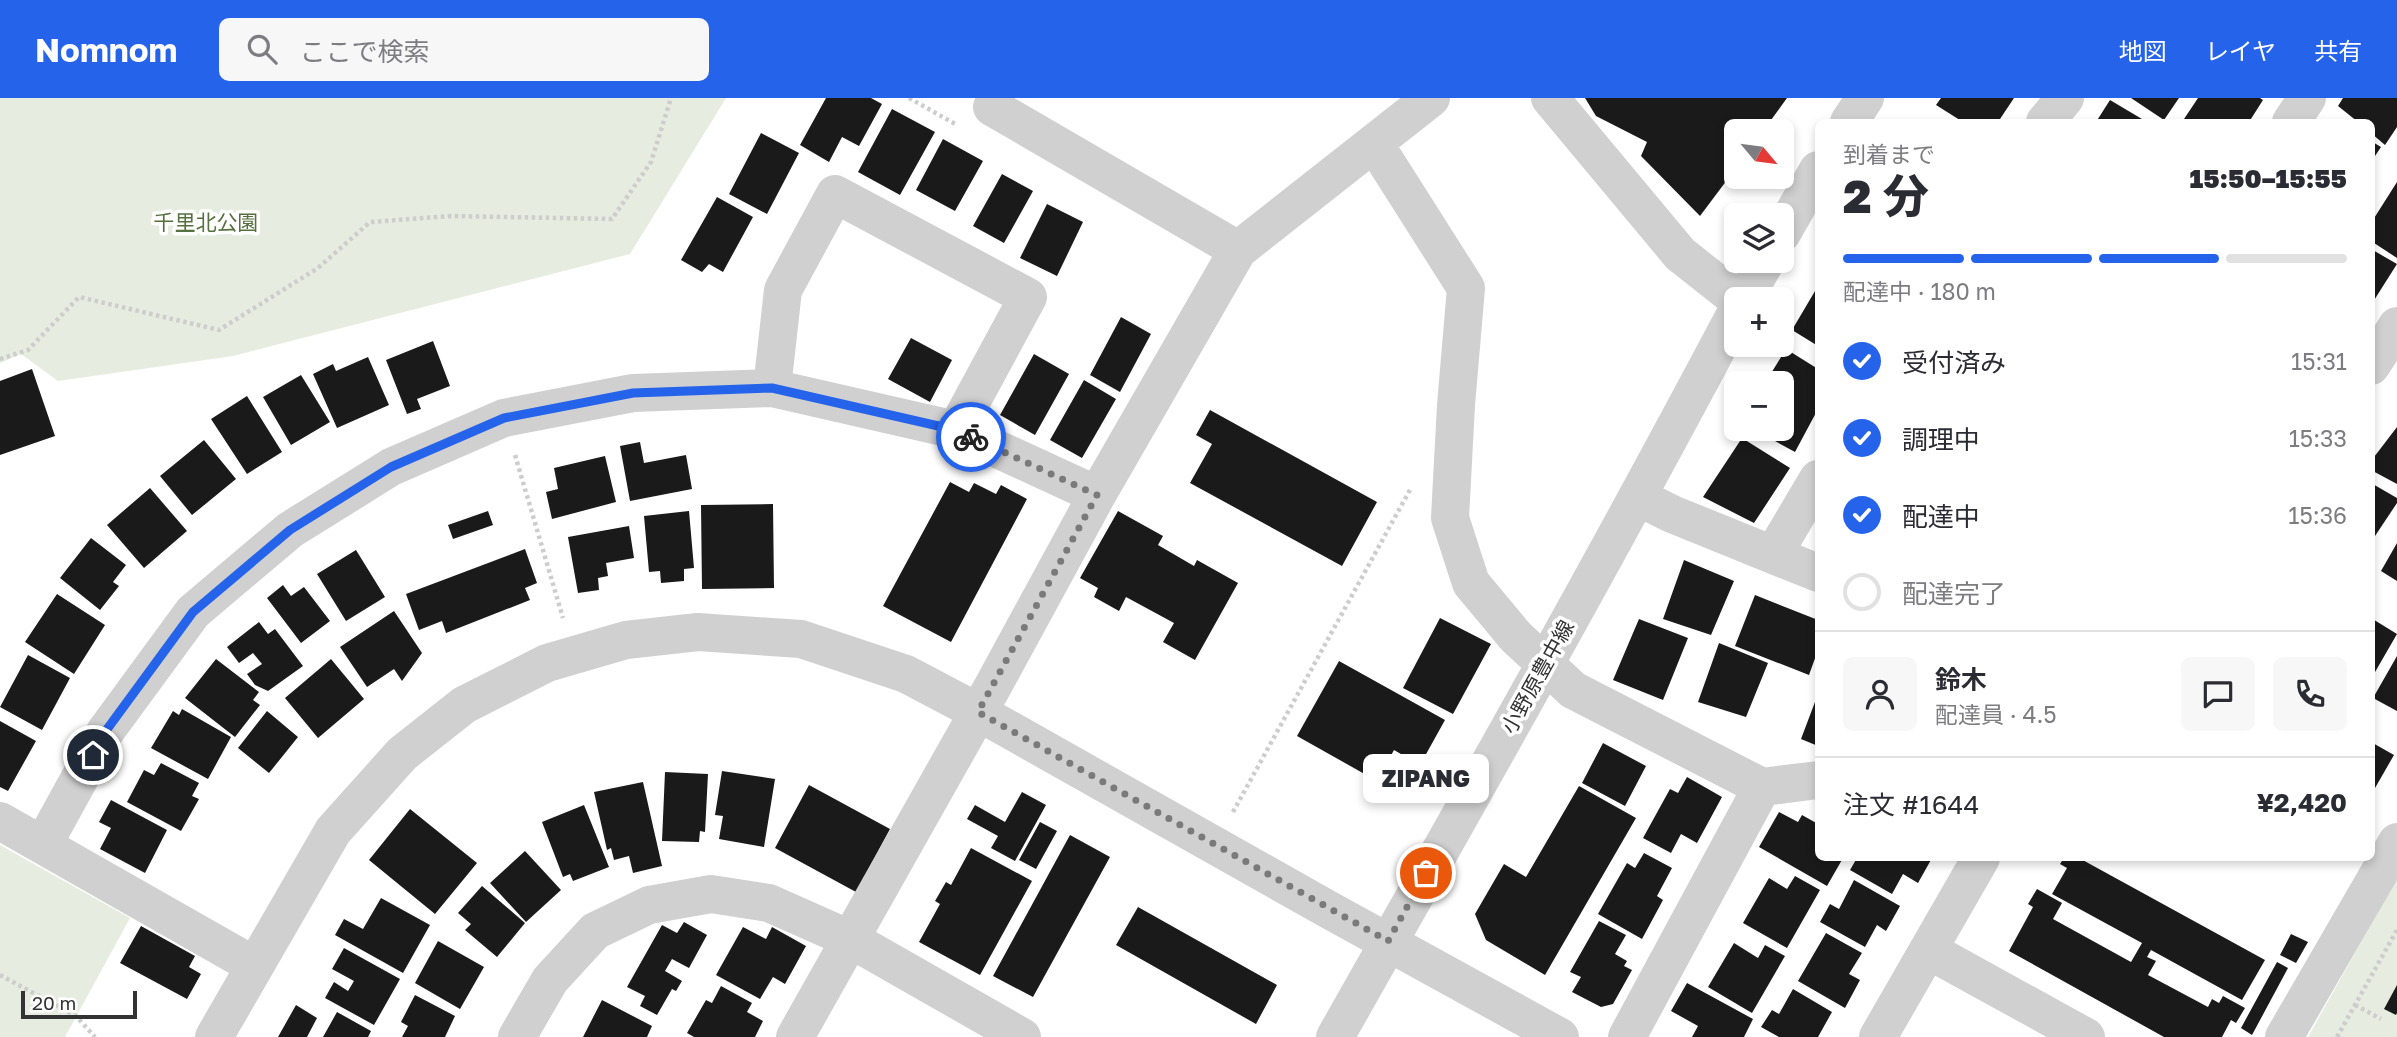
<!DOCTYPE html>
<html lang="ja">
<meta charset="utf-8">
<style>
:root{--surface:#fff;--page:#f7f7f7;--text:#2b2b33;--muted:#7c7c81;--line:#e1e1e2;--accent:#2563eb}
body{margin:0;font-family:"Golos Text","Noto Sans JP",sans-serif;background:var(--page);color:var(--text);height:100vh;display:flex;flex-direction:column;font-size:26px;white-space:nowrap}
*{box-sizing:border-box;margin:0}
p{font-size:23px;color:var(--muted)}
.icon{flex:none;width:38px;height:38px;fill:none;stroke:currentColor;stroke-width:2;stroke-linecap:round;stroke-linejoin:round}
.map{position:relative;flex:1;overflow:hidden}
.panel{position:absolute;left:1815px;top:21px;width:560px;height:742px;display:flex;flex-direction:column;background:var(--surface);border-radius:10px;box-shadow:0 4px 10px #0003}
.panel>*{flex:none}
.needle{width:46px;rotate:119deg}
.tools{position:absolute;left:1724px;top:21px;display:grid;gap:14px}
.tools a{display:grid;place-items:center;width:70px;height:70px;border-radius:10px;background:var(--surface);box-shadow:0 4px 10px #0003;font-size:35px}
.scale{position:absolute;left:21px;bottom:18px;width:116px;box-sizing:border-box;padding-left:7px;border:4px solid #333;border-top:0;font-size:19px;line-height:24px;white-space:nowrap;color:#333;-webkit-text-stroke:5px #fff;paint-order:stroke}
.pin{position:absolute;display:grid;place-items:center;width:60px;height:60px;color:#fff;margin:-30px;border:4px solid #fff;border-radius:50%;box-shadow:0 2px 7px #0007}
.courier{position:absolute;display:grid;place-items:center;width:70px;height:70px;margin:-35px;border:5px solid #2563eb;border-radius:50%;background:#fff;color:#222;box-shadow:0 2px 9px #0007}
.bubble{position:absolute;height:49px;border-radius:10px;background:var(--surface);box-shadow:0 4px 10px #0003;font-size:23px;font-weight:800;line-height:49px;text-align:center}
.head em{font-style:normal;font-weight:800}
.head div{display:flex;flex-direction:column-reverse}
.head{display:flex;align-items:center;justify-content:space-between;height:119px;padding:0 28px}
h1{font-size:46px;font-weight:800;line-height:52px}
.bar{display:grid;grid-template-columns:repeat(4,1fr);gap:10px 7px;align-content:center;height:84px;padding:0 28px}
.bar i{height:9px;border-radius:5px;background:var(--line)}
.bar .current{background:var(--accent)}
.bar p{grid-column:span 4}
.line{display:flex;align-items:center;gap:18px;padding:0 28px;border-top:2px solid var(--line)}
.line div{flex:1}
.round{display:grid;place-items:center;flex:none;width:74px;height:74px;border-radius:10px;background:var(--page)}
ol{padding:0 28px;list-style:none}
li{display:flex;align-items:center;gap:21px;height:77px}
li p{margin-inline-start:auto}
li .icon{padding:7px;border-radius:50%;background:var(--accent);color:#fff;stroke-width:4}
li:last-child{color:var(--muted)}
li i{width:38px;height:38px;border:4px solid var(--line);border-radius:50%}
header{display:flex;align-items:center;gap:42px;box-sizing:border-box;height:98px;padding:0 35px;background:var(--accent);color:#fff}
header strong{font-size:33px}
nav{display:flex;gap:38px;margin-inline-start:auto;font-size:24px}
.search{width:490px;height:63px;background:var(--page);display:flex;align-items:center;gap:18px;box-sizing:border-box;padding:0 24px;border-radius:10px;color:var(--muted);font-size:26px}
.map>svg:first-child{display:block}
.green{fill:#e6ecdf}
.building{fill:#1a1a1a}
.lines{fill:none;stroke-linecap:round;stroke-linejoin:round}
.path{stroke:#cdcdcd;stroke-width:4.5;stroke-dasharray:3.5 3.5;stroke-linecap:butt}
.minor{stroke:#d0d0d0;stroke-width:38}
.done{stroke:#7a7a7a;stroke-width:7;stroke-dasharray:0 12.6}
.route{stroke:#2563eb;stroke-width:9}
.labels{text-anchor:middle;stroke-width:7;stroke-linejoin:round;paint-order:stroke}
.park-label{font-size:21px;fill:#56703f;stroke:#fff}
.street-label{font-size:21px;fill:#333;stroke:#fff}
</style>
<header>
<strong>Nomnom</strong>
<div class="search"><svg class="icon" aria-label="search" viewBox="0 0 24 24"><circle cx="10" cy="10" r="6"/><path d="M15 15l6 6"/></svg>ここで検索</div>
<nav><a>地図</a><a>レイヤ</a><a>共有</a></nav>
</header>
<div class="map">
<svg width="2397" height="939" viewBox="0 0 2397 939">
<rect width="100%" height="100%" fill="#fff"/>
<path class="green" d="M0 0H726L630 156 233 258 58 283 21 256 0 265Z
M0 747 130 820 65 939H0Z
M2397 780V939H2308Z"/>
<path class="building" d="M826 0H871L882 6 859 48 842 39 829 64 800 47Z
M1585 0H1787L1763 33H1736V70L1700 118 1641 58 1647 44 1596 18Z
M1941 0H2014L1998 24H1963L1936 7Z
M2131 0H2179L2164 22Z
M2198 0H2260L2263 2 2249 24H2182Z
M2343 0H2397V29L2385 47 2371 35V24H2358L2338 8Z
M2110 2 2147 24H2096Z
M892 11 935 34 900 97 858 74Z
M761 35 799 55 767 116 729 96Z
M943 41 983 63 955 113 916 92Z
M2371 43 2381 49 2371 64Z
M1002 76 1033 93 1004 145 973 128Z
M2397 84V160L2371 143V125Z
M717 99 753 119 723 174 709 166 702 174 681 162Z
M1047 106 1083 124 1057 178 1020 160Z
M2371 151 2397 166 2371 207Z
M1818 188V248L1792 232Z
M1121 219 1151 236 1120 294 1090 277Z
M911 240 952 262 930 304 888 281Z
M433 243 450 288 417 301 421 311 407 316 386 262Z
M1786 251 1818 271V311L1795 354 1753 331H1782V285H1765Z
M1034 256 1069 276 1035 337 1000 317Z
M368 259 389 307 337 330 313 276 333 266 336 273Z
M32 271 55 338 0 357V283Z
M301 277 330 324 291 347 263 299Z
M1084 282 1116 301 1082 360 1050 342Z
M247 298 282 354 247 376 211 321Z
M1210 312 1377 404 1342 468 1190 385 1212 346 1196 337Z
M2397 329V386L2371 372V363Z
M1742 340 1790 370 1754 425 1703 399Z
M204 342 236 381 192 417 160 378Z
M640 344 644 365 686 357 692 391 630 403 620 348Z
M605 358 616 404 552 421 546 394 558 391 554 370Z
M950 384 969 394 974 385 996 396 1001 387 1027 401 951 544 883 508Z
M2371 385 2397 400V405L2371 444Z
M150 390 187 433 144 470 107 427Z
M773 406 774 490 702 491 701 407Z
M488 413 493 427 453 441 448 427Z
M689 413 694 470 684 471V483L661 485 660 473 649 474 644 418Z
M1118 413 1163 438 1158 447 1194 468 1197 462 1238 485 1195 562 1163 544 1174 525 1126 499 1119 513 1094 499 1098 490 1080 480Z
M629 428 634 460 606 465 608 478 598 480 599 492 578 495 568 439Z
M91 440 126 467 113 484 119 488 100 512 60 480Z
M2397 445V483L2381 473Z
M525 451 537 485 525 490 530 502 446 535 442 523 419 532 406 496Z
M356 452 385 499 346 523 317 476Z
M1684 462 1734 483 1711 537 1663 521Z
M283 487 291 498 304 489 330 523 301 545 267 500Z
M57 496 105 527 74 576 25 544Z
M1755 497 1818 522V552L1809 577 1735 548Z
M394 513 422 555 402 583 394 571 367 589 340 549Z
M1440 520 1491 546 1453 616 1403 590Z
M2371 520 2397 536 2371 581Z
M1639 521 1688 540 1663 602 1613 582Z
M259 524 268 536 275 531 303 568 268 593 255 587 247 576 262 566 253 555 239 565 227 549Z
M1719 545 1768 565 1746 619 1698 604Z
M28 557 70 580 42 632 0 609Z
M2397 558V613L2373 600Z
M216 561 259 594 253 602 260 607 235 639 185 600Z
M331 561 364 601 318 640 285 600Z
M1339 563 1445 622 1420 667 1394 652 1377 683 1297 638Z
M1818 596V648L1801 641Z
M182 611 231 639 208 681 151 650 173 613 179 617Z
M267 613 298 639 269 675 238 650Z
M0 623 36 643 8 693 0 689Z
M2371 644 2394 657 2371 697Z
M1603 645 1646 668 1625 708 1582 685Z
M161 665 199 685 192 698 199 701 181 733 127 704 144 672 154 677Z
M722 673 775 681 764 749 719 741 723 718 715 717Z
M665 674 708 676 705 734 700 733 699 744 662 743Z
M1687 679 1722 699 1697 745 1681 736 1671 755 1643 740 1670 691 1678 695Z
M643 684 662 768 633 775 629 758 614 762 611 750 607 752 594 694Z
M809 687 890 731 856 794 775 750Z
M1579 688 1636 720 1545 877 1486 842 1475 816 1504 766 1526 779Z
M1022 694 1046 707 1015 763 991 750 998 738 967 721 975 707 1005 724Z
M111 702 167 732 145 775 100 751 111 730 99 724Z
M584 707 609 769 573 783 570 776 563 779 542 724Z
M410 711 477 765 435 816 369 762Z
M1779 714 1798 724 1802 717 1818 726V760H1843L1827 788 1759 749Z
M1040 724 1057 733 1036 771 1019 762Z
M1070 737 1110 759 1033 899 993 878Z
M971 750 1032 783 980 877 919 844 940 806 935 803 946 784 951 787Z
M525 753 561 792 526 824 490 785Z
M1644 755 1672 770 1657 798 1663 802 1642 841 1598 816 1627 765 1635 770Z
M1857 760H1932L1918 785 1903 776 1892 796 1850 772Z
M2064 760H2079L2265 862 2242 902 2151 852 2147 859 2156 863 2148 877 2208 909 2212 901 2219 905 2223 898 2245 910 2236 925 2231 922 2222 939H2164L2009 853 2033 809 2028 806 2037 791 2062 805 2053 821 2131 864 2142 845 2052 796 2067 770 2060 766Z
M1795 778 1820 792 1787 850 1743 825 1769 780 1787 791Z
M1854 782 1900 808 1886 833 1877 827 1865 849 1820 824 1830 806 1839 811Z
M482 788 525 825 497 859 465 832 471 826 458 815Z
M381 800 430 827 403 875 335 837 344 821 363 831Z
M1138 809 1277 887 1256 926 1116 847Z
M1599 823 1626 837 1615 856 1627 863 1624 868 1632 872 1613 906 1601 909 1572 894 1581 879 1570 874Z
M684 824 707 837 689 870 672 861 665 873 682 883 676 893 672 891 657 917 640 908 645 898 627 889 662 827 677 835Z
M141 828 195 858 189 869 201 876 187 901 120 865Z
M743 829 766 841 772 829 806 848 785 886 773 879 760 901 716 877Z
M1826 835 1862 855 1849 876 1860 882 1845 910 1798 883Z
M2291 836 2308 844 2296 865 2280 857Z
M438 843 484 869 460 911 415 885Z
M1734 845 1758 860 1765 847 1785 858 1752 915 1708 889Z
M344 850 400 881 374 927 325 900 334 884 348 893 354 883 332 871Z
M2277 864 2288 870 2252 937 2241 930Z
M1687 885 1753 921 1744 939H1692L1698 928 1671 913Z
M2397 887V915L2396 917 2384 911Z
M721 888 752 905 747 914 763 923 755 939H694L687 935 706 902 712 905Z
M1793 891 1832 914 1818 939H1779L1761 929 1772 912 1779 916Z
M415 897 455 918 445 939H402L408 928 401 924Z
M602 902 652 928 647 939H583Z
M296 907 317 920 307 939H278Z
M337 914 371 933 368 939H323Z"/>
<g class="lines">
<path class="path" d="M909 0 957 27
M0 261 28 252 79 199 219 232 318 170 370 124 451 118 612 121 651 64 671 0
M515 357 563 520
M1233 714 1411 390
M0 877 76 918 95 939
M2355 907 2381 921
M2337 939 2397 832"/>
<path class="minor" d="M1550 0 1680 156 1737 201
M992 9 1238 152
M1849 24 1865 0
M2045 24 2065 0
M2291 24 2307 0
M1374 45 1466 190 1456 307 1450 420 1471 485 1516 539 1573 592 1762 689 1818 682
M1782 135 1818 72
M1744 201 1766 163
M2371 268 2397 228
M772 290 783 192 835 96 1028 199 956 332
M1638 399 1672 416 1818 475
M1773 457 1818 381
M0 723 255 868
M43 747 105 634 193 514 290 432 391 369 504 320 633 295 772 290 956 332 1097 397
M1928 852 2086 939
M214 939 333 733 402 656 464 607 547 565 626 542 698 534 801 541 906 576 978 614 1331 813 1560 939
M517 939 550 882 595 833 649 807 711 796 769 805 850 841 1022 939
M795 939 993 588 1097 397 1238 152 1431 0
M1335 939C1471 699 1607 459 1736 215
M1627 939 1762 689
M1878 939 1981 760
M2284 939 2397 744"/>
</g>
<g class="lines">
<path class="done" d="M971 339 1097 397 978 614 1388 843 1426 775"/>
<path class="route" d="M93 657 105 634 193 514 290 432 391 369 504 320 633 295 772 290 956 332 971 339"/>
</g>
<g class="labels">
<g class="park-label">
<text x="206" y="132">千里北公園</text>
</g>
<g class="street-label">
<text transform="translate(1538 579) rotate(-61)" y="7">小野原豊中線</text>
</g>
</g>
</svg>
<div class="tools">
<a><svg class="needle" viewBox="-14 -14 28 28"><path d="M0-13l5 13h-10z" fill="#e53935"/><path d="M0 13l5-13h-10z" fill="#7c7c81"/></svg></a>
<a><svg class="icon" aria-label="layers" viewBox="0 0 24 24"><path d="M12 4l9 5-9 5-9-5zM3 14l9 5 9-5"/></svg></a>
<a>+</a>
<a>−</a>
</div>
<div class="scale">20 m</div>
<div class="pin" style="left:1426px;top:775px;background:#ea580c"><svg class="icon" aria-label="bag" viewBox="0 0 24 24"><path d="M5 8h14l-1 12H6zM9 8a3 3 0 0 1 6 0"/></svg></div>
<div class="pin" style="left:93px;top:657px;background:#1f2937"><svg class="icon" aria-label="home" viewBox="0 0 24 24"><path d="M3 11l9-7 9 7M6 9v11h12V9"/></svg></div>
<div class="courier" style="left:971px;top:339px"><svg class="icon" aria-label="bike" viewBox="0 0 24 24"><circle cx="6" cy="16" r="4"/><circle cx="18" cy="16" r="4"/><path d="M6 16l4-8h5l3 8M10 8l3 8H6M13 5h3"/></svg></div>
<div class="bubble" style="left:1363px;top:656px;width:126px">ZIPANG</div>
<section class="panel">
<div class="head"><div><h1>2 分</h1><p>到着まで</p></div><em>15:50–15:55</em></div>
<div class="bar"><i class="current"></i><i class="current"></i><i class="current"></i><i></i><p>配達中 · 180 m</p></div>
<ol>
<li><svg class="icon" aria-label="check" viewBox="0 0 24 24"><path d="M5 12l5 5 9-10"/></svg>受付済み<p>15:31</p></li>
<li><svg class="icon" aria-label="check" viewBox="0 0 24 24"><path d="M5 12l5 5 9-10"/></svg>調理中<p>15:33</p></li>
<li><svg class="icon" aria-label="check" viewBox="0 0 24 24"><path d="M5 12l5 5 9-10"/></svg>配達中<p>15:36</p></li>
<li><i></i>配達完了</li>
</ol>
<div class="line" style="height:126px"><a class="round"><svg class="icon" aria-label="person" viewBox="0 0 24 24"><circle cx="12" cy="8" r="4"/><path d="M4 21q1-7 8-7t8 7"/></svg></a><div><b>鈴木</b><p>配達員 · 4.5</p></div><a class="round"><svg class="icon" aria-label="chat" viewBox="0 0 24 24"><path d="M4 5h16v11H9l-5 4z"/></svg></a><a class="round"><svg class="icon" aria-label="phone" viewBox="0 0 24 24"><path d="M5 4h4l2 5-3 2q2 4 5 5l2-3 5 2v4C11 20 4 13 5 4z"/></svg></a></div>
<div class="line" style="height:91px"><div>注文 #1644</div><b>¥2,420</b></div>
</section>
</div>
